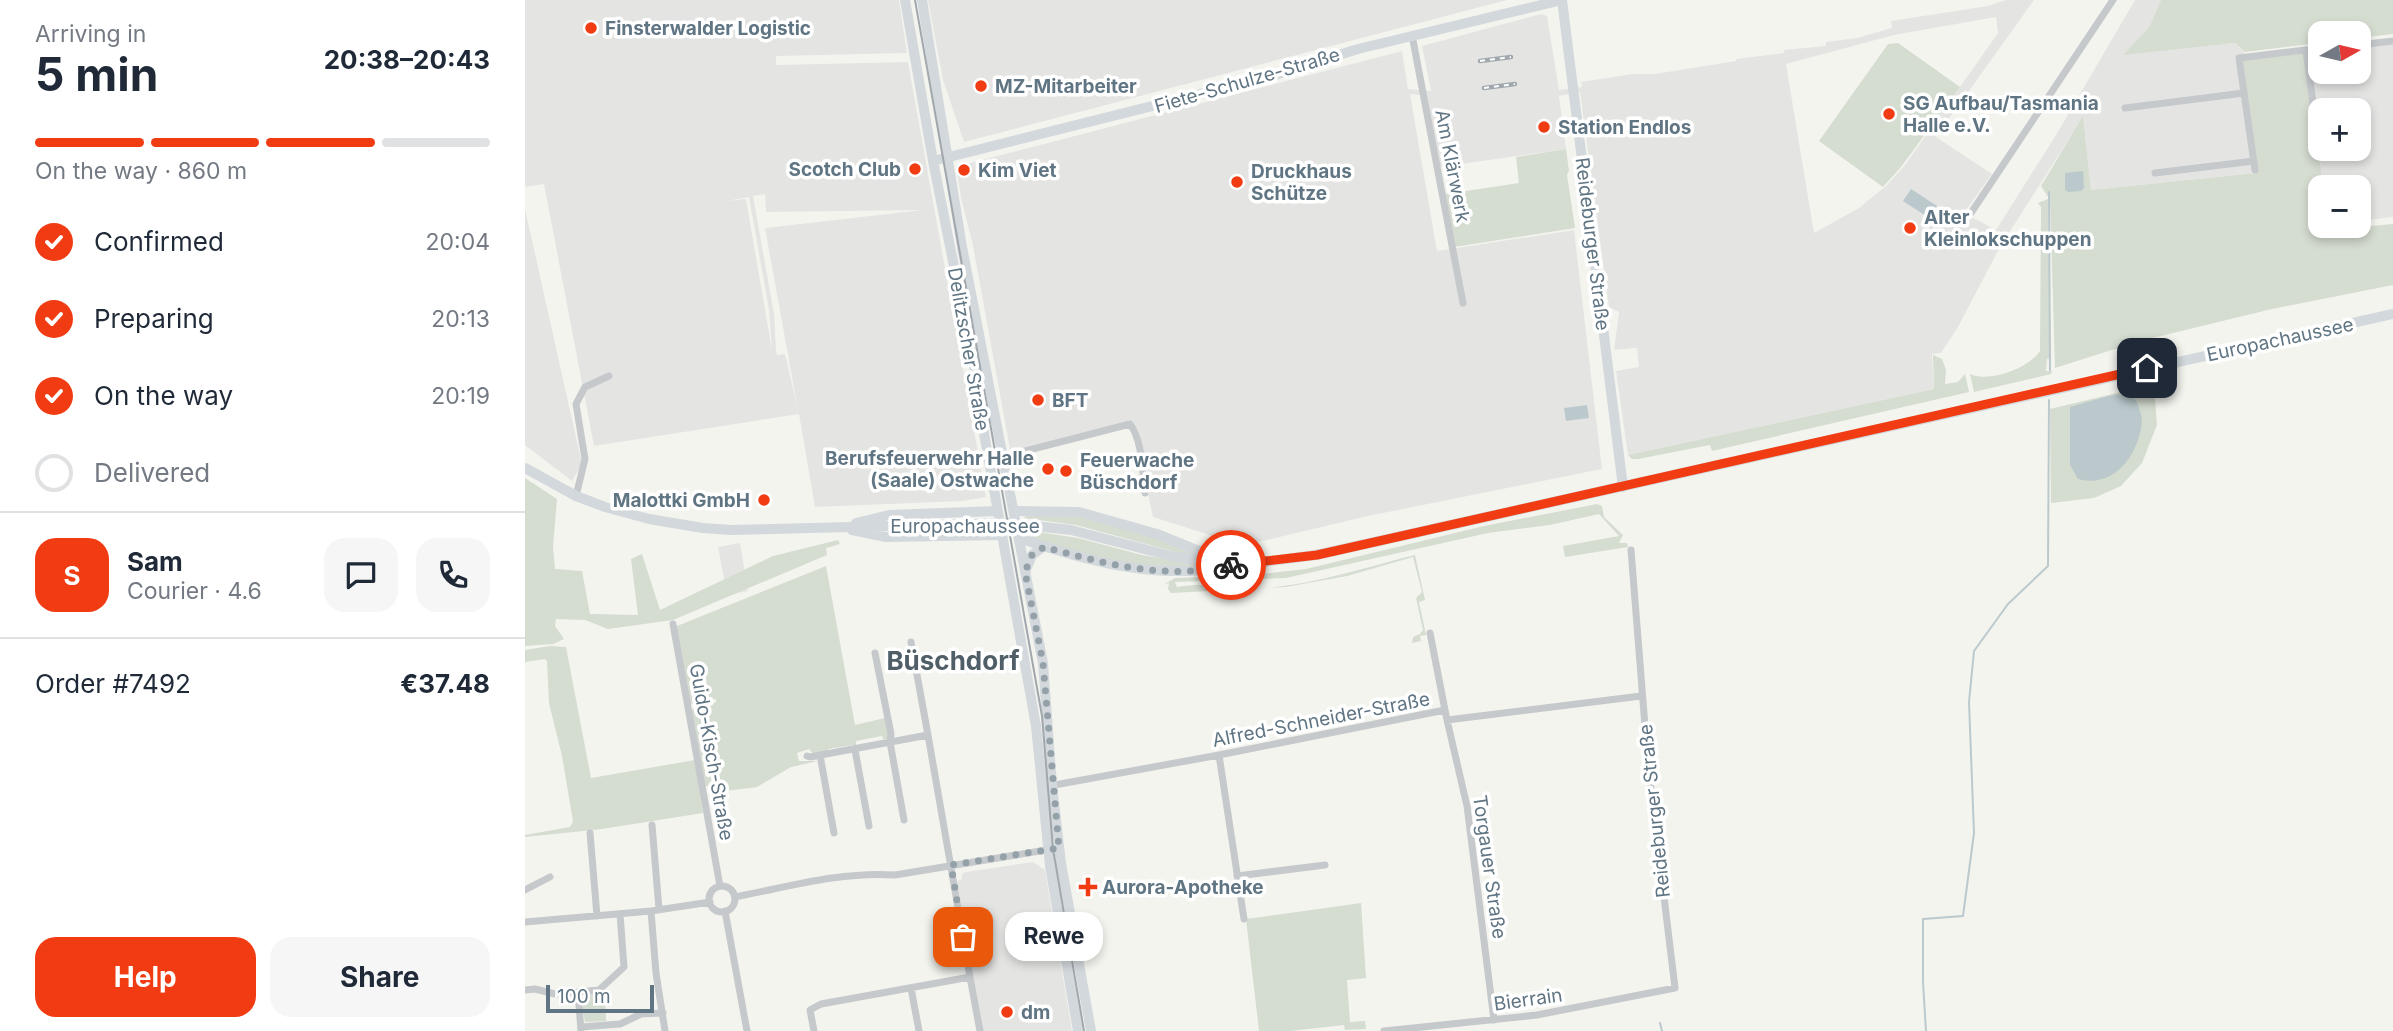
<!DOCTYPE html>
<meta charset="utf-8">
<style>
:root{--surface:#fff;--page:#f6f6f7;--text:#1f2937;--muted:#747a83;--line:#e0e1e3;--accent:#f13b12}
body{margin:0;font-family:Inter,sans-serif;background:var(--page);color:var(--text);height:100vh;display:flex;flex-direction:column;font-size:26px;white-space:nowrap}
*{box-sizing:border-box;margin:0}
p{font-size:23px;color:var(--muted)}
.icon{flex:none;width:38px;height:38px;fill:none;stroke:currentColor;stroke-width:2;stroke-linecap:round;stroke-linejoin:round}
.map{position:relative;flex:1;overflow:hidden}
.drawer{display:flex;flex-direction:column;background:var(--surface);width:525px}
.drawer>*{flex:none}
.needle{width:46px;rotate:82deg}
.tools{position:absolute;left:1783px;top:21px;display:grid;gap:14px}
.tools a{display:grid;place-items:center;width:63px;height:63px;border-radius:14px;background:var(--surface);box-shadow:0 4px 10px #0003;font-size:35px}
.scale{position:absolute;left:21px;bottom:18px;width:108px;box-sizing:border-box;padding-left:7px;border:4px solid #607583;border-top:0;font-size:19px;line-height:24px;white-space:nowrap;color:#607583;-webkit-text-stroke:5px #fff;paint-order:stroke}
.pin{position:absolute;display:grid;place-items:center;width:60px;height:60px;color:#fff;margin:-30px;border-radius:14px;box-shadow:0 4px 10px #0006}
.courier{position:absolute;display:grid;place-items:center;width:70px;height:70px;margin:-35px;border:5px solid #f13b12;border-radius:50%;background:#fff;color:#222;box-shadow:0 2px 9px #0007}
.bubble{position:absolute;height:49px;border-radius:21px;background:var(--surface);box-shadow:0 4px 10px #0003;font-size:23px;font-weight:700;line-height:49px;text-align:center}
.summary em{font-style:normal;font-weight:700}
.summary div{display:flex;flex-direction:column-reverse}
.summary{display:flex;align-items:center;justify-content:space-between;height:119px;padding:0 35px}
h1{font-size:46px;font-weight:700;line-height:52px}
.bar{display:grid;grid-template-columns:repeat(4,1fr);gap:10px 7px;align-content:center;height:84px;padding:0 35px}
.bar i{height:9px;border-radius:5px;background:var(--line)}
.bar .on{background:var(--accent)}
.bar p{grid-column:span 4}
.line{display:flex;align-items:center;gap:18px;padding:0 35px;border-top:2px solid var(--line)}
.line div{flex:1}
.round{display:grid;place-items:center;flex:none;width:74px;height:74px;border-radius:21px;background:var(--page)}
ol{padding:0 35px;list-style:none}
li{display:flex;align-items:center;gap:21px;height:77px}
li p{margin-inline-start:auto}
li .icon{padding:7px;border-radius:50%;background:var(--accent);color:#fff;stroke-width:4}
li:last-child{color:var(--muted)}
li i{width:38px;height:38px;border:4px solid var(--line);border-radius:50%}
.cta{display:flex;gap:14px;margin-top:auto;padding:14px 35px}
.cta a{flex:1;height:80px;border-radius:21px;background:var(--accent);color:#fff;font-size:28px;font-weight:700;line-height:80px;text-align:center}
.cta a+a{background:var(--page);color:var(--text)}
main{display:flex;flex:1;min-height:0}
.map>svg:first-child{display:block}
.built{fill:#e4e5e3;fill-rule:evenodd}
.green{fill:#d5dcd0}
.water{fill:#bbc9cd}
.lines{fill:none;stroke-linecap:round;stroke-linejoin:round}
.stream{stroke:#bbc9cd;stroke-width:2}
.street{stroke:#c6c9cc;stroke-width:7}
.secondary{stroke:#d2d8dc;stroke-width:10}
.primary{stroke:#d2d8dc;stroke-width:10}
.tram{stroke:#a1a8ad;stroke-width:2}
.rail-casing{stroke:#a1a8ad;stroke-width:4.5}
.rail{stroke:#fff;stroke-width:2;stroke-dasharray:5;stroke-linecap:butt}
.done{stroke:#94a1a9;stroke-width:7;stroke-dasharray:0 12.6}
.route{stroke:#f13b12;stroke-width:9}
.poi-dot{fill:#f13b12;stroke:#fff;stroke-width:2.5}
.labels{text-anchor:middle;stroke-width:7;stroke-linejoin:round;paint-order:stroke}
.poi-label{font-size:19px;font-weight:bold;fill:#607583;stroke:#fff;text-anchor:start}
.street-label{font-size:19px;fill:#607583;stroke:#fff}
.district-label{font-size:26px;font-weight:bold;fill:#4f5e67;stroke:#fff}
</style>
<main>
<section class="drawer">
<div class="summary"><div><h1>5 min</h1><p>Arriving in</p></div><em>20:38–20:43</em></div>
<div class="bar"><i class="on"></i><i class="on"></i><i class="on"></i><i></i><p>On the way · 860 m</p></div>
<ol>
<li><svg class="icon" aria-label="check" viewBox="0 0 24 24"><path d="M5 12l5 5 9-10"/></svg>Confirmed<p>20:04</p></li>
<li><svg class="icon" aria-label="check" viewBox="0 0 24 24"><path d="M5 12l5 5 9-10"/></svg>Preparing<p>20:13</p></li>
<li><svg class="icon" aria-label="check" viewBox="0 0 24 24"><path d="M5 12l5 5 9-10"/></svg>On the way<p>20:19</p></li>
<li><i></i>Delivered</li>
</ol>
<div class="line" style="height:126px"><b class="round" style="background:var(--accent);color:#fff">S</b><div><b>Sam</b><p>Courier · 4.6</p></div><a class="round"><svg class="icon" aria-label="chat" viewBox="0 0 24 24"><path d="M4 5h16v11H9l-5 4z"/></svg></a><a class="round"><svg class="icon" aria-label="phone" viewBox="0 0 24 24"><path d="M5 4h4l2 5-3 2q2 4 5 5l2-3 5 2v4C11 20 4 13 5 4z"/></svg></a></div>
<div class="line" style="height:91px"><div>Order #7492</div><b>€37.48</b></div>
<div class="cta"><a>Help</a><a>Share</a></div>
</section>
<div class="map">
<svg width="1868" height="1031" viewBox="0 0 1868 1031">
<rect width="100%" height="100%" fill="#f4f4ef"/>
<path class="built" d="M0 0H374L382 53 251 56V65L383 62 461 497 438 501 290 507 274 414 69 446 19 184 0 187ZM240 194 241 212 398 210 240 228 273 410 260 354 252 355 251 350 249 314 228 196ZM224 197 244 310 247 350 221 199 202 201Z
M403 0H982L439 142 418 80Z
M1481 0H1509L1411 137 1467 174 1439 213 1471 230 1531 135 1610 0H1636L1624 27 1599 54 1710 43 1719 52 1721 57 1713 58 1730 173 1566 190 1558 117 1475 247 1433 327 1416 353 1407 354 1409 389 1103 455 1091 371 1114 367 1112 348 1089 350 1094 312 1084 307 1055 92 1034 96 1041 149 915 167 901 98 903 96 885 94 912 251 1049 230 1077 469 843 516 729 543 691 537 628 517 608 423 486 455 448 246 436 198 432 172 434 166 877 51 883 89 906 91 897 46 1016 14 1022 16 1034 90 1057 87 1056 82 1107 74H1130L1211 61V59L1259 53V50L1301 46V42L1332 38 1367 28 1366 21 1463 6ZM1471 17 1473 33 1380 165 1362 185 1334 208 1289 233 1261 64 1369 35Z
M1868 44V217L1834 221V187H1796L1730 162 1714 59 1795 51 1796 72H1834V47ZM1796 110H1834V149H1796Z
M0 209 57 464 47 481 0 445Z
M215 543 223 591 202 595 193 547Z
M508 862 520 870 547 1031H458L432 881 437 879V874L441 872Z"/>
<path class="green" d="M1636 0H1868V34L1834 38V33H1796L1795 43 1720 52 1710 43 1598 55 1624 27Z
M1373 43 1435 87 1376 167 1358 187 1294 141 1363 44Z
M1780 50 1798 187H1796V226H1803V230L1868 224V285L1747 309 1615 341 1530 368 1525 200 1516 186 1558 116 1566 190 1731 173 1715 59Z
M1041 149 1044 171 1042 175 1050 228 929 247 921 194 994 183 991 157Z
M1523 199 1526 358 1522 359 1521 371H1527L1526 374 1449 392 1445 374C1464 383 1503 369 1515 351L1516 207 1513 203Z
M1408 355 1417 359 1421 370 1420 384 1433 382 1440 374 1444 392 1187 451 1185 445 1113 459H1107L1103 455 1409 389Z
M1629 384 1632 425 1617 463 1596 486 1569 498 1526 503 1525 409Z
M0 478 32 499 28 547 30 569 57 571 65 614 113 615 106 559 117 554 135 610 248 556 313 540 315 544 301 548 302 555 148 620 83 629 60 620 31 619 30 626 39 639 28 644 0 646Z
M1072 504 1077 506 1079 517 1098 535 1094 543H1102L1103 547 1040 557 1038 546 1094 536 1074 514 1025 525 963 533 761 578 650 582 652 587C682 581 713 590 743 588 794 583 841 567 890 555L900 600 894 602 901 635 895 636 896 641 887 643 888 637 895 634 898 630 891 598 897 592 888 557 822 576 761 587 646 593 643 589 644 583 638 585 650 578 727 575 781 569 959 526Z
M503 515 553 516 622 534 680 557 662 555 551 525 498 518Z
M507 531 553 538 617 555 685 567 605 565 506 539Z
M301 566 330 725 360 718 364 738 359 741 357 736 331 741V746L328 745 303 749V752L289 755 284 749 272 753 274 761H293L266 767 232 787 186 793 183 786H180L166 710 191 702V699L165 704 151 629 152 626Z
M25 646 41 647 66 778 170 760 178 813 77 829 0 837V835L45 827 48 821 37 756 24 703 22 661 20 659 0 662V650Z
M836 903 841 978 822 980 825 1022 840 1021 841 1029 820 1030 819 1025 765 1031H734L721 919Z
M75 993 80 996 81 1021 60 1022 56 1000 61 995Z"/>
<path class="water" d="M1558 171 1559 188 1556 191 1543 192 1540 190V173Z
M1386 189 1412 206 1404 218 1378 201Z
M1599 394 1611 400C1613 406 1617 414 1617 421 1614 454 1590 489 1553 479L1545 465V407L1583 396Z
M1062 405 1064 418 1041 421 1039 408Z"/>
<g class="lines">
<path class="stream" d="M1524 192 1525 370
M1135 1023 1137 1031
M1401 1031 1398 982V919L1438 916 1449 833 1444 702 1449 651 1483 604 1523 566 1524 400"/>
<path class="street" d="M887 35 938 303
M1834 45 1868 41
M1781 50 1795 157
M1600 108 1719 93
M1730 170 1714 58 1796 48
M1630 173 1729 161
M1446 213 1588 0
M477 457 605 424C618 442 617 471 620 493
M51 496 60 459 51 404 60 387 84 376
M148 624 195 886
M905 633 920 710
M386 642 403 735
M350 653 366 734 365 742 379 820
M922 720 942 806 969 1020
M330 750 344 826
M295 755 309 833
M694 755 719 919
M282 756 285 757 403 735 445 977 296 1004 285 1010 289 1031
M524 786 694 755 920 710 922 720 1116 696
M127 825 134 909
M65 833 72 916
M712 876 800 865
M184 899a13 13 0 1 1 26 0a13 13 0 1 1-26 0Z
M0 890 25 877
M210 897C262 887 317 871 370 875L527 849
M126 911 131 973 140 1031
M200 911 222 1031
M0 922 126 911 185 902
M445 977 455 1031
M386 988 394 1031
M0 990 10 989 30 994 53 992
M56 1027 95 1024 116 1014 138 1013
M56 1031 53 992 74 990 99 967 95 914
M859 1031 1012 1015 1150 988 1123 764 1106 550"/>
<path class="secondary" d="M380 0 408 161 450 372 454 405 511 726 525 866 553 1031
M397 0 437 247 518 663 527 785 536 863 566 1031
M1037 0 1098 487
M408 161 747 76 833 49 1037 0"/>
<path class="primary" d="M0 468 51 496 80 507 124 519 178 528 206 530 483 523 546 530 646 556 685 562 730 563 791 555 1868 314
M489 511 554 512 632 534 691 558
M331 523 364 515 472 511
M327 530 361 537 476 535
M494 538C559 560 629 580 697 567
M500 572 507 555 519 546"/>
<path class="tram" d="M390 0 517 716 528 849 559 1031"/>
<g class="rail-casing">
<path id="rail" d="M955 61 986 57
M959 88 990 84"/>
</g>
<use href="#rail" class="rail"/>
</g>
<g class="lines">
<path class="done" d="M438 937 426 865 534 848 518 663 500 572 507 555 519 547C580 564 644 581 706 565"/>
<path class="route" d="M706 565 792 555 1622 368"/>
</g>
<g class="poi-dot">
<circle cx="66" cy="28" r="7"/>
<circle cx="456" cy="86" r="7"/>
<circle cx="1364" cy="114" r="7"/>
<circle cx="1019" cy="127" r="7"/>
<circle cx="390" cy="169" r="7"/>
<circle cx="439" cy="170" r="7"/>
<circle cx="712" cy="182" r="7"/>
<circle cx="1385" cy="228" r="7"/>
<circle cx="513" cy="400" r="7"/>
<circle cx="523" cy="469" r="7"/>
<circle cx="541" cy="471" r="7"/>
<circle cx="239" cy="500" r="7"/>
<path d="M559.5 876.5h7v7h7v7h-7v7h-7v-7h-7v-7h7z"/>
<circle cx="482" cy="1012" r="7"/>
</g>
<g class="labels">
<g class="poi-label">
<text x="80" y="35">Finsterwalder Logistic</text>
<text x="470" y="93">MZ-Mitarbeiter</text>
<text x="1378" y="110">SG Aufbau/Tasmania<tspan x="1378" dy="22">Halle e.V.</tspan></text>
<text x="1033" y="134">Station Endlos</text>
<text x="376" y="176" text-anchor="end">Scotch Club</text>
<text x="453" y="177">Kim Viet</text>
<text x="726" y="178">Druckhaus<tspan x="726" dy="22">Schütze</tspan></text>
<text x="1399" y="224">Alter<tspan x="1399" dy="22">Kleinlokschuppen</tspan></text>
<text x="527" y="407">BFT</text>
<text x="509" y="465" text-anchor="end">Berufsfeuerwehr Halle<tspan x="509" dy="22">(Saale) Ostwache</tspan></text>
<text x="555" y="467">Feuerwache<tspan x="555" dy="22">Büschdorf</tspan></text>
<text x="225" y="507" text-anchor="end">Malottki GmbH</text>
<text x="577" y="894">Aurora-Apotheke</text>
<text x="496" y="1019">dm</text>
</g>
<g class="street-label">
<text transform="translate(722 80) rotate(-16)" y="7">Fiete-Schulze-Straße</text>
<text transform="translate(928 166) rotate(79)" y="7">Am Klärwerk</text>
<text transform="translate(1068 244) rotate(83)" y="7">Reideburger Straße</text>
<text transform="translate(1755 339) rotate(-12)" y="7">Europachaussee</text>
<text transform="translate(444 349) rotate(80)" y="7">Delitzscher Straße</text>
<text x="440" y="533">Europachaussee</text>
<text transform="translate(796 719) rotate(-11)" y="7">Alfred-Schneider-Straße</text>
<text transform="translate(187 752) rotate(80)" y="7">Guido-Kisch-Straße</text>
<text transform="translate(1129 811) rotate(-96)" y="7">Reideburger Straße</text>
<text transform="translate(965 867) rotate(82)" y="7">Torgauer Straße</text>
<text transform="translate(1003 999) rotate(-8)" y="7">Bierrain</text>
</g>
<g class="district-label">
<text x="428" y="670">Büschdorf</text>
</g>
</g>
</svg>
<div class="tools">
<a><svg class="needle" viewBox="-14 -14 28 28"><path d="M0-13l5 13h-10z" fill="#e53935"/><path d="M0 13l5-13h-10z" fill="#747a83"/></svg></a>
<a>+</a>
<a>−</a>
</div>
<div class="scale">100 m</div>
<div class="pin" style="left:438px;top:937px;background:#ea580c"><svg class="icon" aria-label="bag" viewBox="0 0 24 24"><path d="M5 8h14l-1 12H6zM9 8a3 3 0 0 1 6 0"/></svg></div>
<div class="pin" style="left:1622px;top:368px;background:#1f2937"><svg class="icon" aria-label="home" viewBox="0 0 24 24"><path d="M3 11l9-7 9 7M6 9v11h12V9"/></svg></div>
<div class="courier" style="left:706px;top:565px"><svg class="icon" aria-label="bike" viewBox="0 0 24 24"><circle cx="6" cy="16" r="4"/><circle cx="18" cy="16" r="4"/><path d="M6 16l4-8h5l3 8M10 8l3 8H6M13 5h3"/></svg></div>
<div class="bubble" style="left:480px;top:912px;width:98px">Rewe</div>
</div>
</main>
